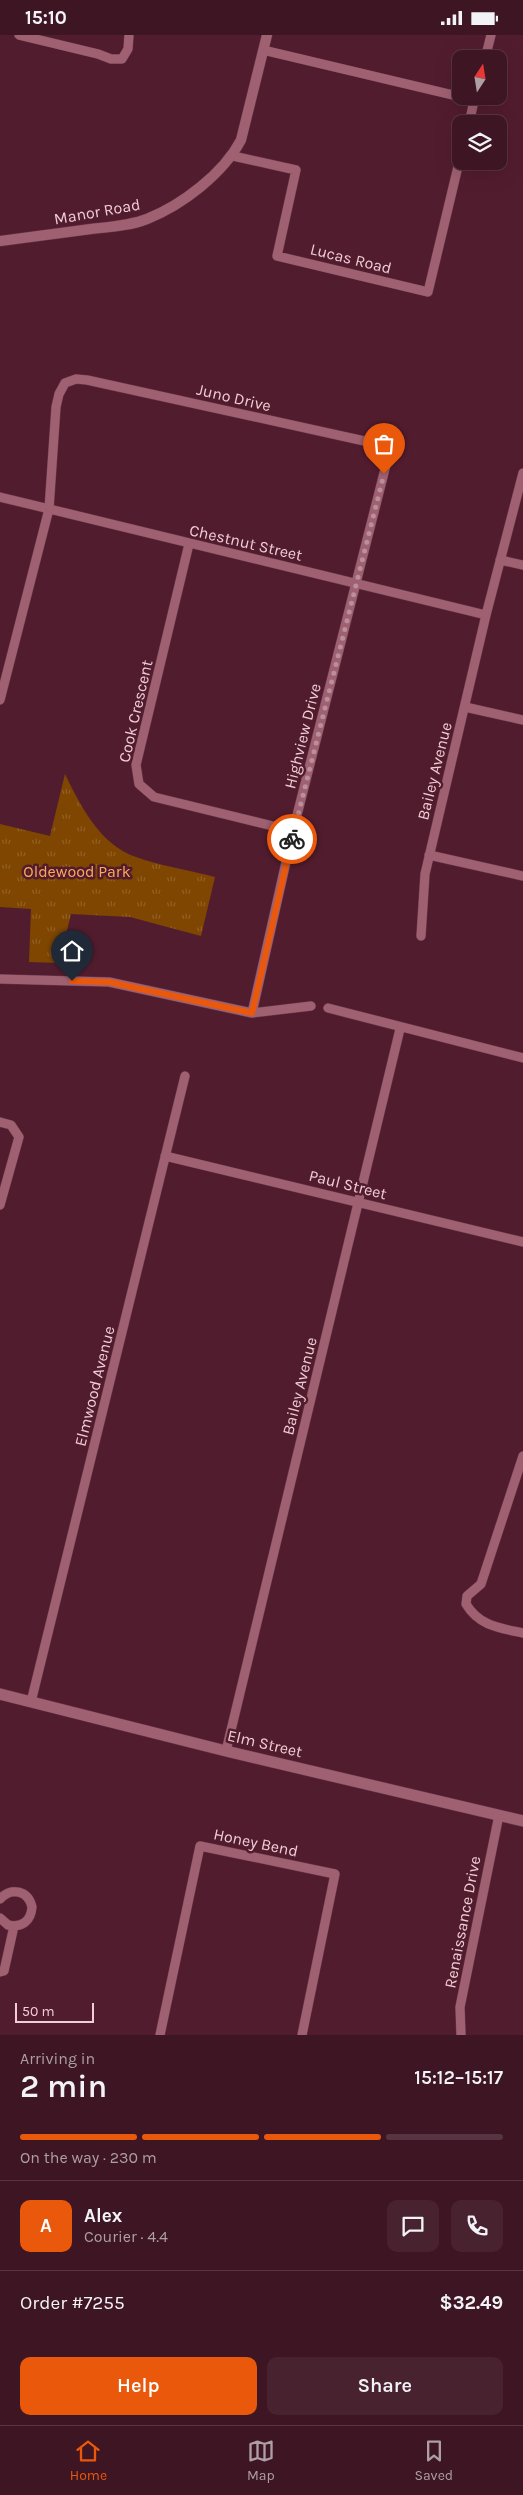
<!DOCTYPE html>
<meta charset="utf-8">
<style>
:root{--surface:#3e1523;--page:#492230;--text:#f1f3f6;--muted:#ad9fa6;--line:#573441;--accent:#ea580c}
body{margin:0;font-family:Karla,sans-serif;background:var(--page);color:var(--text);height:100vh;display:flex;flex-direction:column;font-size:19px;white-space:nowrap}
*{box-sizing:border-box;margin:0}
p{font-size:16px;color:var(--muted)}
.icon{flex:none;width:28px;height:28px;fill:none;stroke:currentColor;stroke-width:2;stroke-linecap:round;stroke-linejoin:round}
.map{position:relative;height:2000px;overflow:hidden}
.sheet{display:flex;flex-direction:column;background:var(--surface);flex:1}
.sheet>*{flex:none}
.needle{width:32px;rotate:12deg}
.tools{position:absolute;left:452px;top:15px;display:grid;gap:10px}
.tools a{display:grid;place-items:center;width:55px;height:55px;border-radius:10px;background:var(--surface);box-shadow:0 5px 20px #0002,0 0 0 1px var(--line);font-size:25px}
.scale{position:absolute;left:15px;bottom:12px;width:79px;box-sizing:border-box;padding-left:5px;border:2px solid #f1cdd6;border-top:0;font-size:14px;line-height:18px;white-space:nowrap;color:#f1cdd6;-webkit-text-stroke:4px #521c2f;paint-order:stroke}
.pin{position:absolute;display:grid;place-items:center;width:42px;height:42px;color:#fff;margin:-51px -21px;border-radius:50% 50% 50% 0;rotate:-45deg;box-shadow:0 0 5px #0007}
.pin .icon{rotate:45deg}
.courier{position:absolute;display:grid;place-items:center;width:50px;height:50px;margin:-25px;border:4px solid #ea580c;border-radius:50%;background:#fff;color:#222;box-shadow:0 1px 6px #0007}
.summary em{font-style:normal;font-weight:600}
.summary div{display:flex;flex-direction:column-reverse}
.summary{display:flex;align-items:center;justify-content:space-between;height:85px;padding:0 20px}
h1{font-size:32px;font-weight:600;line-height:38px}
.bar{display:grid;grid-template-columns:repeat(4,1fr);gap:8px 5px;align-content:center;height:60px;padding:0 20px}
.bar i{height:6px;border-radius:4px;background:var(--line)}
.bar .on{background:var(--accent)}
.bar p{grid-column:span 4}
.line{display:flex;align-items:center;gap:12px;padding:0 20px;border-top:1px solid var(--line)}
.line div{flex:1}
.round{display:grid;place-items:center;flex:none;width:52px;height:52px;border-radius:10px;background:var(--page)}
.cta{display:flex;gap:10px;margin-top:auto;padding:10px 20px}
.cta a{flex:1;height:58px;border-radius:10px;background:var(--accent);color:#fff;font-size:20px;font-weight:600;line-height:58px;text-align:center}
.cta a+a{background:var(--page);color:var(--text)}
.status{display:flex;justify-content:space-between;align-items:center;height:35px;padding:0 25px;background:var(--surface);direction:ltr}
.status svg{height:14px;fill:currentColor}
.tabs{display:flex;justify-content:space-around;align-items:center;height:70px;border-top:1px solid var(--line);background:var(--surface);font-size:14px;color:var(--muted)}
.tabs a{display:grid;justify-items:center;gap:2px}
.tabs .on{color:var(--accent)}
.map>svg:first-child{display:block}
.park{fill:url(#park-tufts)}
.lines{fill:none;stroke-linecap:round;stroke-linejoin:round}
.minor-casing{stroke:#6a3b4c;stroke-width:10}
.tertiary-casing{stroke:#6a3b4c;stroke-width:11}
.secondary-casing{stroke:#6a3b4c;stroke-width:12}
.minor{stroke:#9f6172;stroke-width:9}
.tertiary{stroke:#9f6172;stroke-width:10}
.secondary{stroke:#9f6172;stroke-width:11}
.done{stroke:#b98f9c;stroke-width:5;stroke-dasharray:0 9}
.route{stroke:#ea580c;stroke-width:6}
.labels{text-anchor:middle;stroke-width:5;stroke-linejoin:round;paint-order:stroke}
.street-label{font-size:16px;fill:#f1cdd6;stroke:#521c2f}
.park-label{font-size:16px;fill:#fea95a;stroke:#521c2f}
</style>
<div class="status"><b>15:10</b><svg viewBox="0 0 49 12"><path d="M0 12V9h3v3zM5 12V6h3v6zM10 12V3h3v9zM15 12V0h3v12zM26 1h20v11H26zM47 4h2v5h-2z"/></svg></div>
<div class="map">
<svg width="523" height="2000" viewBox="0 0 523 2000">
<defs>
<pattern id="park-tufts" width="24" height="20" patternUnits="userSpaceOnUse" patternTransform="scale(1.25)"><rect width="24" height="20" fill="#7e4600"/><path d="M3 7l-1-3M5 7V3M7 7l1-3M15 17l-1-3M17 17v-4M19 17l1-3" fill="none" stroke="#916024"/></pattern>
</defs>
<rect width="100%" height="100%" fill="#521c2f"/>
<path class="park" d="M65 739C80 770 100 810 136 822 161 831 189 835 215 842L201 901 130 882 71 879 59 928 29 927 31 874 0 872V789L50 801Z"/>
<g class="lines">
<g class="minor-casing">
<path id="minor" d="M19 0 98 19 111 24H122L128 14 129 0
M263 15 474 65
M485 24 491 0
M469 89 475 61
M233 121 296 135 277 221 428 257 461 119
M0 462 486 580
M189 509 136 730 139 749 154 762 293 796
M500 525 523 530
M0 665 49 474 56 372 59 359 65 348 76 344 87 345 378 409 386 416 387 426 293 796 252 978 109 947 0 944
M465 672 523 685
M429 820 523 841
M421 901 425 839 486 580 523 438
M328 973 523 1023
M252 978 311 971
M0 1087 11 1090 19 1102 0 1170
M165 1121 523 1207
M523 1421 481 1549 467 1561 466 1569C479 1591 500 1593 523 1598
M31 1667 185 1041
M226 1716 400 994
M0 1864C11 1852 28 1855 32 1872 31 1886 22 1893 8 1890L0 1883
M0 1937 4 1936 14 1891
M160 2000 200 1811 335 1839 302 2000
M461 2000 460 1972 499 1780"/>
</g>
<g class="tertiary-casing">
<path id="tertiary" d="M0 206C30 202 60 198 91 194 109 192 129 191 147 184 182 170 223 139 241 105L267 0"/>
</g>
<g class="secondary-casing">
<path id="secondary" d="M0 1659 226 1716 523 1786"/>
</g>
<use href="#minor" class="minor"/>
<use href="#tertiary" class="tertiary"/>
<use href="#secondary" class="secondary"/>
</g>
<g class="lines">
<path class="done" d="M292 804 384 439"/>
<path class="route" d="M72 946 109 947 252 978 292 804"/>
</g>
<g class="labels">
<g class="street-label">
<text transform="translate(97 176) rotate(-10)" y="6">Manor Road</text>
<text transform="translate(351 223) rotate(14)" y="6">Lucas Road</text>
<text transform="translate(234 362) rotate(13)" y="6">Juno Drive</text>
<text transform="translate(246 507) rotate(13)" y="6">Chestnut Street</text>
<text transform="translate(135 676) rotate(-77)" y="6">Cook Crescent</text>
<text transform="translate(302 701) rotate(-76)" y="6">Highview Drive</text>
<text transform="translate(434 736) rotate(-76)" y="6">Bailey Avenue</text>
<text transform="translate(348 1149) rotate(14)" y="6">Paul Street</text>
<text transform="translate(94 1351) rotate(-76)" y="6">Elmwood Avenue</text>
<text transform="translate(299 1351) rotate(-76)" y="6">Bailey Avenue</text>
<text transform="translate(265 1708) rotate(13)" y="6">Elm Street</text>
<text transform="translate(256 1807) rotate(12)" y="6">Honey Bend</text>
<text transform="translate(462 1887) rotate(-79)" y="6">Renaissance Drive</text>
</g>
<g class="park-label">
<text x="77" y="842">Oldewood Park</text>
</g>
</g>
</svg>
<div class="tools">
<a><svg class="needle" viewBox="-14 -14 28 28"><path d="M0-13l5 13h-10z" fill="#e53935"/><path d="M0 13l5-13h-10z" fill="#ad9fa6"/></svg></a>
<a><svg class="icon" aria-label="layers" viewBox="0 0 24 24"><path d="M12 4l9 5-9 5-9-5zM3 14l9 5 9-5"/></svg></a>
</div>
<div class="scale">50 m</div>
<div class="pin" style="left:384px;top:439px;background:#ea580c"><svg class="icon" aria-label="bag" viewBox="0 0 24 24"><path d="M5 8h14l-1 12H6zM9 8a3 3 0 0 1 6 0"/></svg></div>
<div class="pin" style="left:72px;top:946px;background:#1f2937"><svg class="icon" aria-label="home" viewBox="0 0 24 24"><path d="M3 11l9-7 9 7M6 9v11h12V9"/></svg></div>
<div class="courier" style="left:292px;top:804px"><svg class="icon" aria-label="bike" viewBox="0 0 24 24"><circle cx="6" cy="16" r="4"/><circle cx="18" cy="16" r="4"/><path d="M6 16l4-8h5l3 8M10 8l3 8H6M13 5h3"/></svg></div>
</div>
<section class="sheet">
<div class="summary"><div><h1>2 min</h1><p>Arriving in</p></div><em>15:12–15:17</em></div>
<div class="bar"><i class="on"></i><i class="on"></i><i class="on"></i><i></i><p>On the way · 230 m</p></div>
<div class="line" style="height:90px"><b class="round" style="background:var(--accent);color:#fff">A</b><div><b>Alex</b><p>Courier · 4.4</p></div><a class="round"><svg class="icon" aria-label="chat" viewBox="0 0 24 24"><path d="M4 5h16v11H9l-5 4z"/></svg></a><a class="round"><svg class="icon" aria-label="phone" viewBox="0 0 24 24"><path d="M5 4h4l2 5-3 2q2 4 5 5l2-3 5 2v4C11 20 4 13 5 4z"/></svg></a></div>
<div class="line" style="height:65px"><div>Order #7255</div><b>$32.49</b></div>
<div class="cta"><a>Help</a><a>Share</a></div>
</section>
<nav class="tabs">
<a class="on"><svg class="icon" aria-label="home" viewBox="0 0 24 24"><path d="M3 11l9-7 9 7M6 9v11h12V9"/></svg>Home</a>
<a><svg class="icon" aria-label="map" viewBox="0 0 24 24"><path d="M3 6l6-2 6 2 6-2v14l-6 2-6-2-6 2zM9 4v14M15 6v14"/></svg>Map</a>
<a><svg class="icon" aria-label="saved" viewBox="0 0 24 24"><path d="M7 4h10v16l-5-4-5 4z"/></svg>Saved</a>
</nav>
